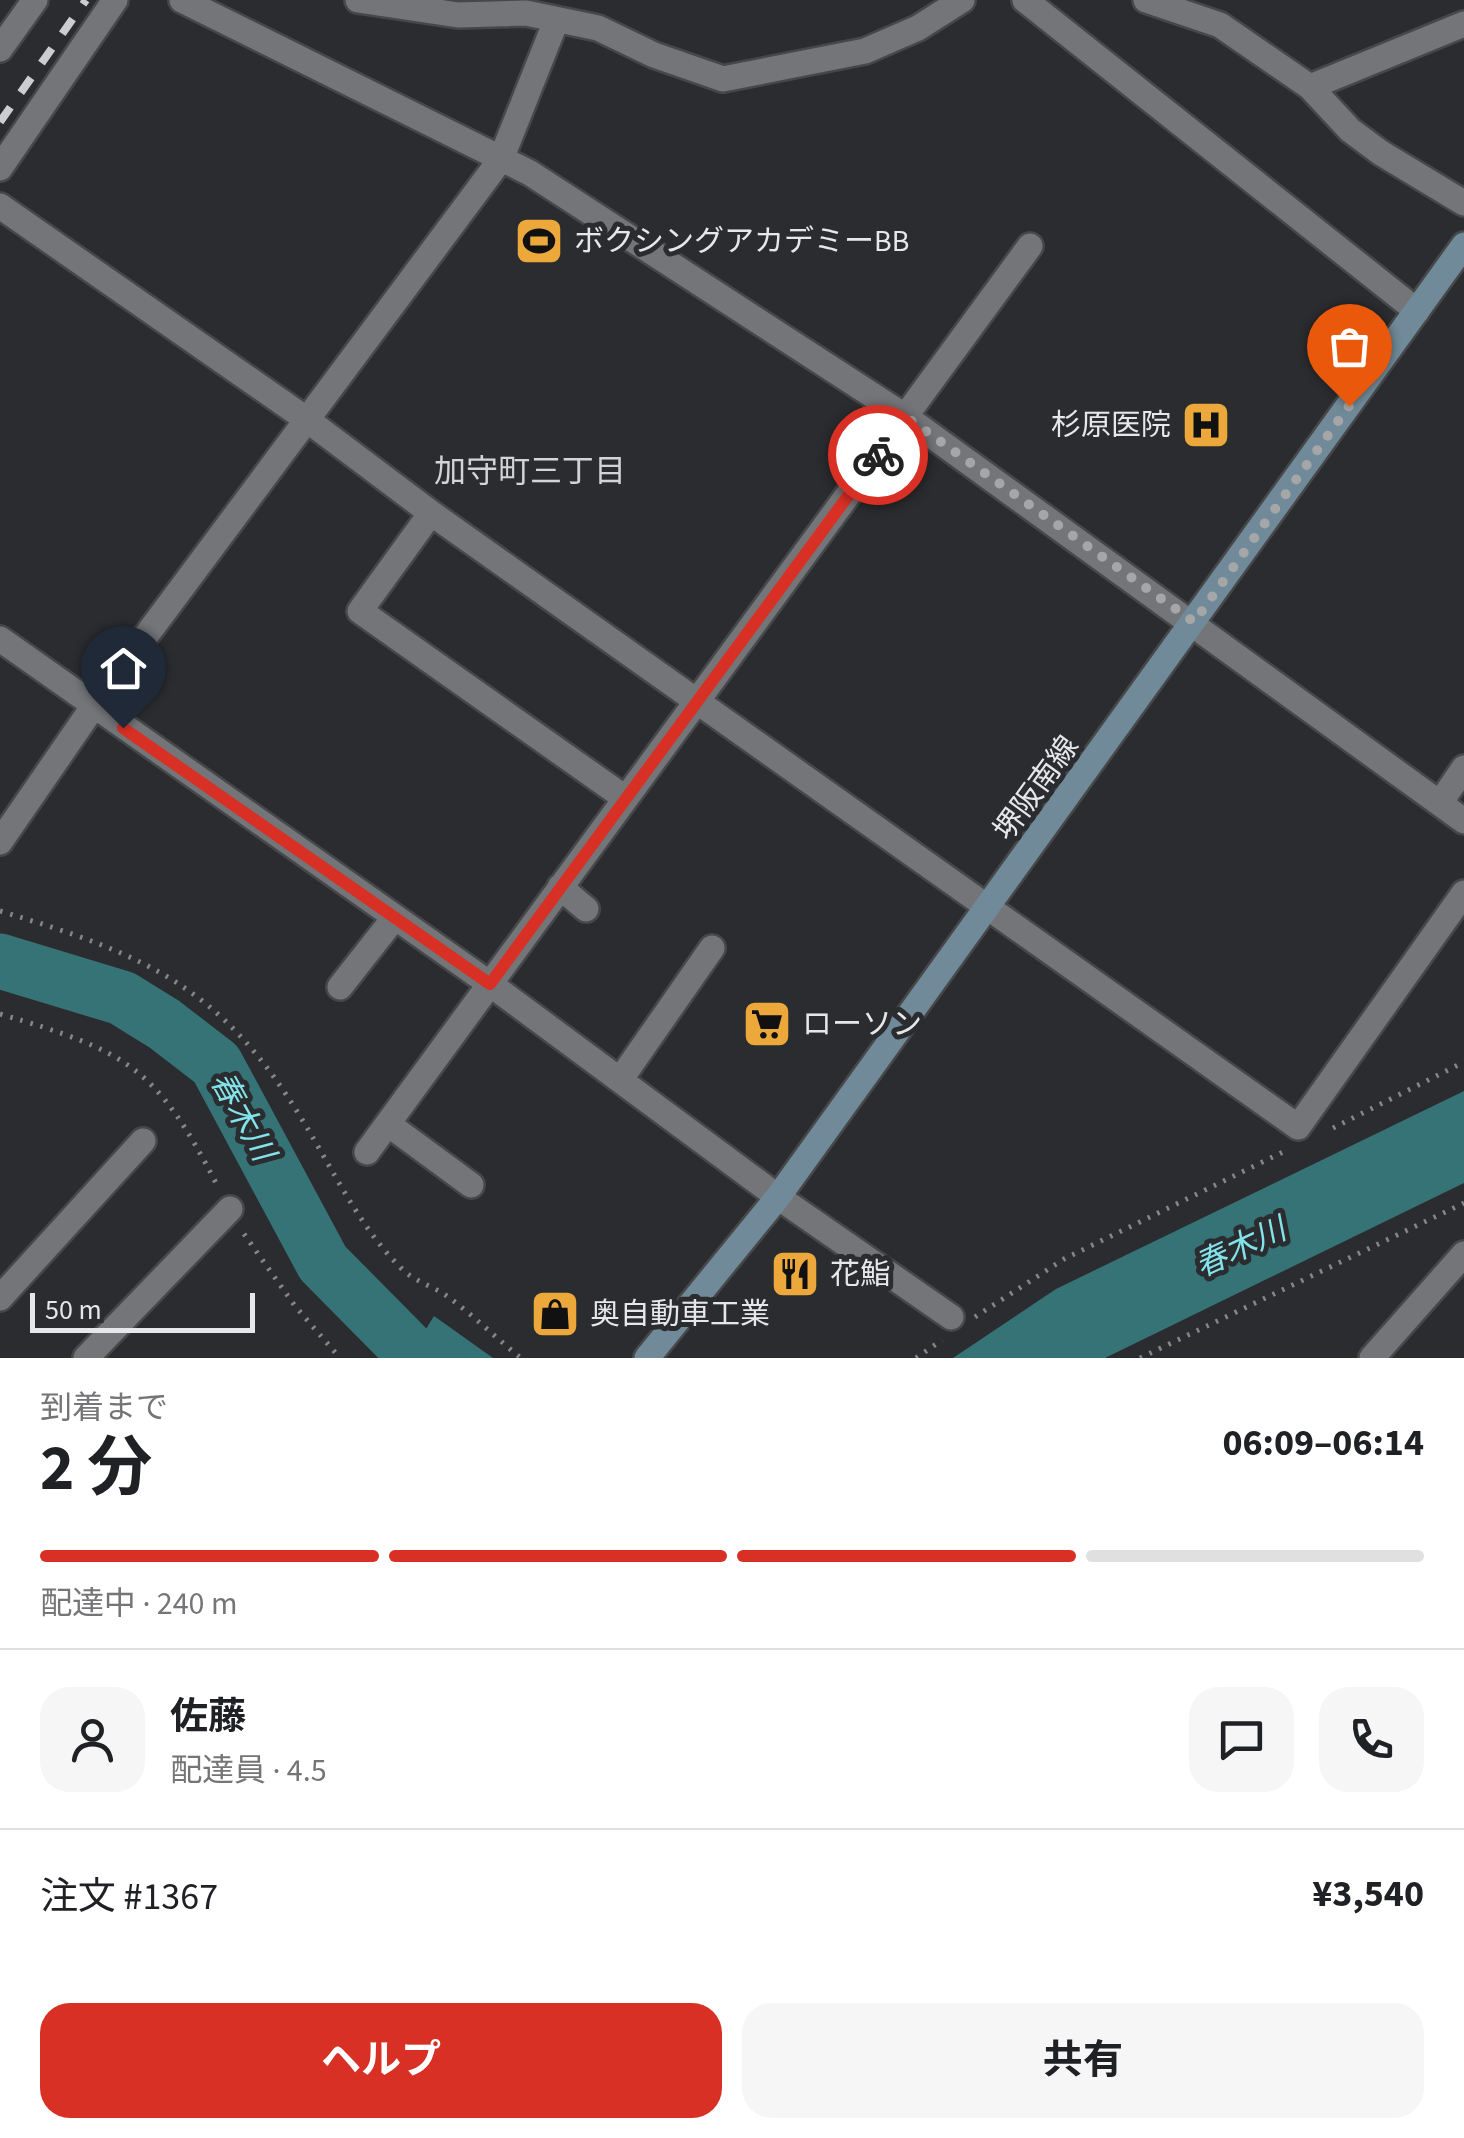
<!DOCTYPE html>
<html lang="ja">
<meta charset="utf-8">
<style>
:root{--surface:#fff;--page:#f6f6f6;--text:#202124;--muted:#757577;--line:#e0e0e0;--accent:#d93025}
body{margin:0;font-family:"Source Sans 3","Noto Sans JP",sans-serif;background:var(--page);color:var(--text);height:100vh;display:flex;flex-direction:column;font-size:38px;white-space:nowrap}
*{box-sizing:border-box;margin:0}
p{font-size:32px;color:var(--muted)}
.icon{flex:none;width:55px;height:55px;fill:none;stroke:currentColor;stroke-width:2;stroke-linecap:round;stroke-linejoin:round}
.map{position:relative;height:1358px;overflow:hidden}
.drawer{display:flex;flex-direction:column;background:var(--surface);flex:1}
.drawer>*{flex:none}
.scale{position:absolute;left:30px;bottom:25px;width:225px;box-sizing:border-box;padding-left:10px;border:5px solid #e6e7e9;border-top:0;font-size:28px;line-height:35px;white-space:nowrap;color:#e6e7e9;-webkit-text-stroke:8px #2b2c2f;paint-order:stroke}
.pin{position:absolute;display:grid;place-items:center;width:85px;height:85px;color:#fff;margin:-102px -42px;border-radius:50% 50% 50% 0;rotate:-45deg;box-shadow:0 0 10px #0007}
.pin .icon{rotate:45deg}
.courier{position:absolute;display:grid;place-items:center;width:100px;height:100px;margin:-50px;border:8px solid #d93025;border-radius:50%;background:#fff;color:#222;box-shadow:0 2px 12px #0007}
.head em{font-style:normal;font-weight:700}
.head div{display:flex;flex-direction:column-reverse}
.head{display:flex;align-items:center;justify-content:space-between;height:170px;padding:0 40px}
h1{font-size:65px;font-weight:700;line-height:75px}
.bar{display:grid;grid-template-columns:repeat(4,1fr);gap:15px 10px;align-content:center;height:120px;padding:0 40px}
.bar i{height:12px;border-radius:8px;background:var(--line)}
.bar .on{background:var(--accent)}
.bar p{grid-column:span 4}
.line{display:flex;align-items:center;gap:25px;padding:0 40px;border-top:2px solid var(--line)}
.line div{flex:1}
.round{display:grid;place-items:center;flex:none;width:105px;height:105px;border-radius:30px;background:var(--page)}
.primary-button{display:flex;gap:20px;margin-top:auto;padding:20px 40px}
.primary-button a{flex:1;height:115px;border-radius:30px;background:var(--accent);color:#fff;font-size:40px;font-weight:700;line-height:115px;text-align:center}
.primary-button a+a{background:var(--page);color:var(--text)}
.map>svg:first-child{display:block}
.water{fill:#367376}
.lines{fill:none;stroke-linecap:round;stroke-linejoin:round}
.river{stroke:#367376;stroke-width:55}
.street-casing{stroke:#464749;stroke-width:30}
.secondary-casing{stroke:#464749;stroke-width:30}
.path{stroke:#858688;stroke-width:5;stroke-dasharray:2.5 8;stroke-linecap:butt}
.street{stroke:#737578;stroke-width:25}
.secondary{stroke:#708a99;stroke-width:25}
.rail{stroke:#cccdcf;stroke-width:8;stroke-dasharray:18 18;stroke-linecap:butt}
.done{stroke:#a5a6a8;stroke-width:10;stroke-dasharray:0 18}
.route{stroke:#d93025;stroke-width:12}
.labels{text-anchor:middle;stroke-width:10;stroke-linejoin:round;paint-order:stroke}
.poi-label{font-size:30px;fill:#e6e7e9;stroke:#2b2c2f;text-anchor:start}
.street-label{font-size:30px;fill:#e6e7e9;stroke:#2b2c2f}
.neighbourhood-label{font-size:32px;fill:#d3d4d8;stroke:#2b2c2f}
.water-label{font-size:32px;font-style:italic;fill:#82e4ea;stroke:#2b2c2f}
</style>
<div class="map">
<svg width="1464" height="1358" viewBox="0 0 1464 1358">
<rect width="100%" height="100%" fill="#2b2c2f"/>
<path class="water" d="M1464 1091V1183L1105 1358H953L1056 1289Z
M434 1316 493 1358H408Z"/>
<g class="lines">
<path class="river" d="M0 961 122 998 164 1024 216 1064 323 1263 417 1358"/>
<g class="street-casing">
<path id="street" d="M182 0 530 173 906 417 1464 821
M358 0 458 15 526 13 598 28 654 55 723 79 865 51 918 28 962 0
M1025 0 1417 311
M1146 0 1220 25 1310 87 1350 130 1381 153 1464 203
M0 49 35 0
M1310 87 1464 24
M0 168 115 0
M0 206 306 419 431 513 1298 1127 1464 893
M431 513 360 611 625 798
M0 639 490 984 778 1197 951 1317
M1440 803 1464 768
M0 842 93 707 501 159 556 21
M560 887 586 909
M340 987 395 917
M620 1080 712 948
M388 1124 471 1185
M367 1152 1030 246
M0 1298 143 1141
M86 1358 230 1209
M1372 1358 1464 1254"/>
</g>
<g class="secondary-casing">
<path id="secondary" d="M647 1358 778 1197 1464 245"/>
</g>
<path class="path" d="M0 911C146 955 221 986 303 1121 333 1170 359 1226 400 1267 415 1283 435 1286 451 1299 475 1317 497 1339 521 1358
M0 1014C126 1051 156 1066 217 1185
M1333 1128 1464 1062
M244 1234 295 1306 340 1358
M975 1317 1064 1259 1287 1150
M916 1358 942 1340
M1140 1358 1464 1203"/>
<use href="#street" class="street"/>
<use href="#secondary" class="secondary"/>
<path class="rail" d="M0 122 86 0"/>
</g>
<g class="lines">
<path class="done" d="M878 455 906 417 1194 622 1349 406"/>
<path class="route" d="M123 728 490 984 878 455"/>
</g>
<defs>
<g id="stadium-square" transform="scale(2.5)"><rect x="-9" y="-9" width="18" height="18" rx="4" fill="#eda83b" stroke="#2b2c2f"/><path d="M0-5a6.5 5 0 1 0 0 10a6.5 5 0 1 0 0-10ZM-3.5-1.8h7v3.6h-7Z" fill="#111"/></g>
<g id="hospital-square" transform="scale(2.5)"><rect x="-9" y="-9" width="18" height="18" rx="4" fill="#eda83b" stroke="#2b2c2f"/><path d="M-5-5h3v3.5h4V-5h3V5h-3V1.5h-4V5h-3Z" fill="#111"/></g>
<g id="supermarket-square" transform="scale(2.5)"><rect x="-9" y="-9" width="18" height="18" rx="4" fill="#eda83b" stroke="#2b2c2f"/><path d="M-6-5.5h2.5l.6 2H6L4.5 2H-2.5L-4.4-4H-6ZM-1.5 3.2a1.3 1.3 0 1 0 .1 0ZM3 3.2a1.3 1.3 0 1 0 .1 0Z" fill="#111"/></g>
<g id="restaurant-square" transform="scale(2.5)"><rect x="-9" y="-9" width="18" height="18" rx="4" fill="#eda83b" stroke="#2b2c2f"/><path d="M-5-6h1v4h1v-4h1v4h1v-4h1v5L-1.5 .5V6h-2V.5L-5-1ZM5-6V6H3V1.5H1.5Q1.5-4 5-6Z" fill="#111"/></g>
<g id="shop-square" transform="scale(2.5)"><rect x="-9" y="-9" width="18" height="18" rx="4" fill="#eda83b" stroke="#2b2c2f"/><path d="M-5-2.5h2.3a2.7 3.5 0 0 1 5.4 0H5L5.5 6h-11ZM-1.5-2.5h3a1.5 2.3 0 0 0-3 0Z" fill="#111"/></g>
</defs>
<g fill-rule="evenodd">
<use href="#stadium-square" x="539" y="241"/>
<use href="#hospital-square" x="1206" y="425"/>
<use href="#supermarket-square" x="767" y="1024"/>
<use href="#restaurant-square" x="795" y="1274"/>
<use href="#shop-square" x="555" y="1314"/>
</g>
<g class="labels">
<g class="poi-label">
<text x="574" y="251">ボクシングアカデミーBB</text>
<text x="1171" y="435" text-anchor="end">杉原医院</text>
<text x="802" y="1034">ローソン</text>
<text x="830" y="1284">花鮨</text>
<text x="590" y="1324">奥自動車工業</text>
</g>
<g class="street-label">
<text transform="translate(1036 788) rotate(-54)" y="10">堺阪南線</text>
</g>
<g class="neighbourhood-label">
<text x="530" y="482">加守町三丁目</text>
</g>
<g class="water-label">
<text transform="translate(243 1116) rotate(61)" y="11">春木川</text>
<text transform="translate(1240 1247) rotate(-25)" y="11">春木川</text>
</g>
</g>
</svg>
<div class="scale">50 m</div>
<div class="pin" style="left:1349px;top:406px;background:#ea580c"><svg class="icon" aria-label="bag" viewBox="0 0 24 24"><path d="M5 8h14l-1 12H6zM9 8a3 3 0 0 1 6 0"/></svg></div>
<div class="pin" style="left:123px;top:728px;background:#1f2937"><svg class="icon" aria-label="home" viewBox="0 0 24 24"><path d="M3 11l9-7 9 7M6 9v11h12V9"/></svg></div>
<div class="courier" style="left:878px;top:455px"><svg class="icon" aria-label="bike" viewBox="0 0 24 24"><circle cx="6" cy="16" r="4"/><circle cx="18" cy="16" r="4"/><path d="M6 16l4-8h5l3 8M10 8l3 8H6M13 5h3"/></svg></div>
</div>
<section class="drawer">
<div class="head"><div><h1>2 分</h1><p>到着まで</p></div><em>06:09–06:14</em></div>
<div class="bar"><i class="on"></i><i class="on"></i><i class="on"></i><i></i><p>配達中 · 240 m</p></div>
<div class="line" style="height:180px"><a class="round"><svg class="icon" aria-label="person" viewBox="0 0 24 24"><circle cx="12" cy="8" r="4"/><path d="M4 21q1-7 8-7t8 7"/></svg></a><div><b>佐藤</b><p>配達員 · 4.5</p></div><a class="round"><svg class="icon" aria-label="chat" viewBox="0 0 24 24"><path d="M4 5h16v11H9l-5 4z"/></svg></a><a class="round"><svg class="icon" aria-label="phone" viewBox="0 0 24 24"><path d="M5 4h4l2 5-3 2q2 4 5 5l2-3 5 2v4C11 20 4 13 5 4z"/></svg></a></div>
<div class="line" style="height:130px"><div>注文 #1367</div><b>¥3,540</b></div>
<div class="primary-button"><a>ヘルプ</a><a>共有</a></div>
</section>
